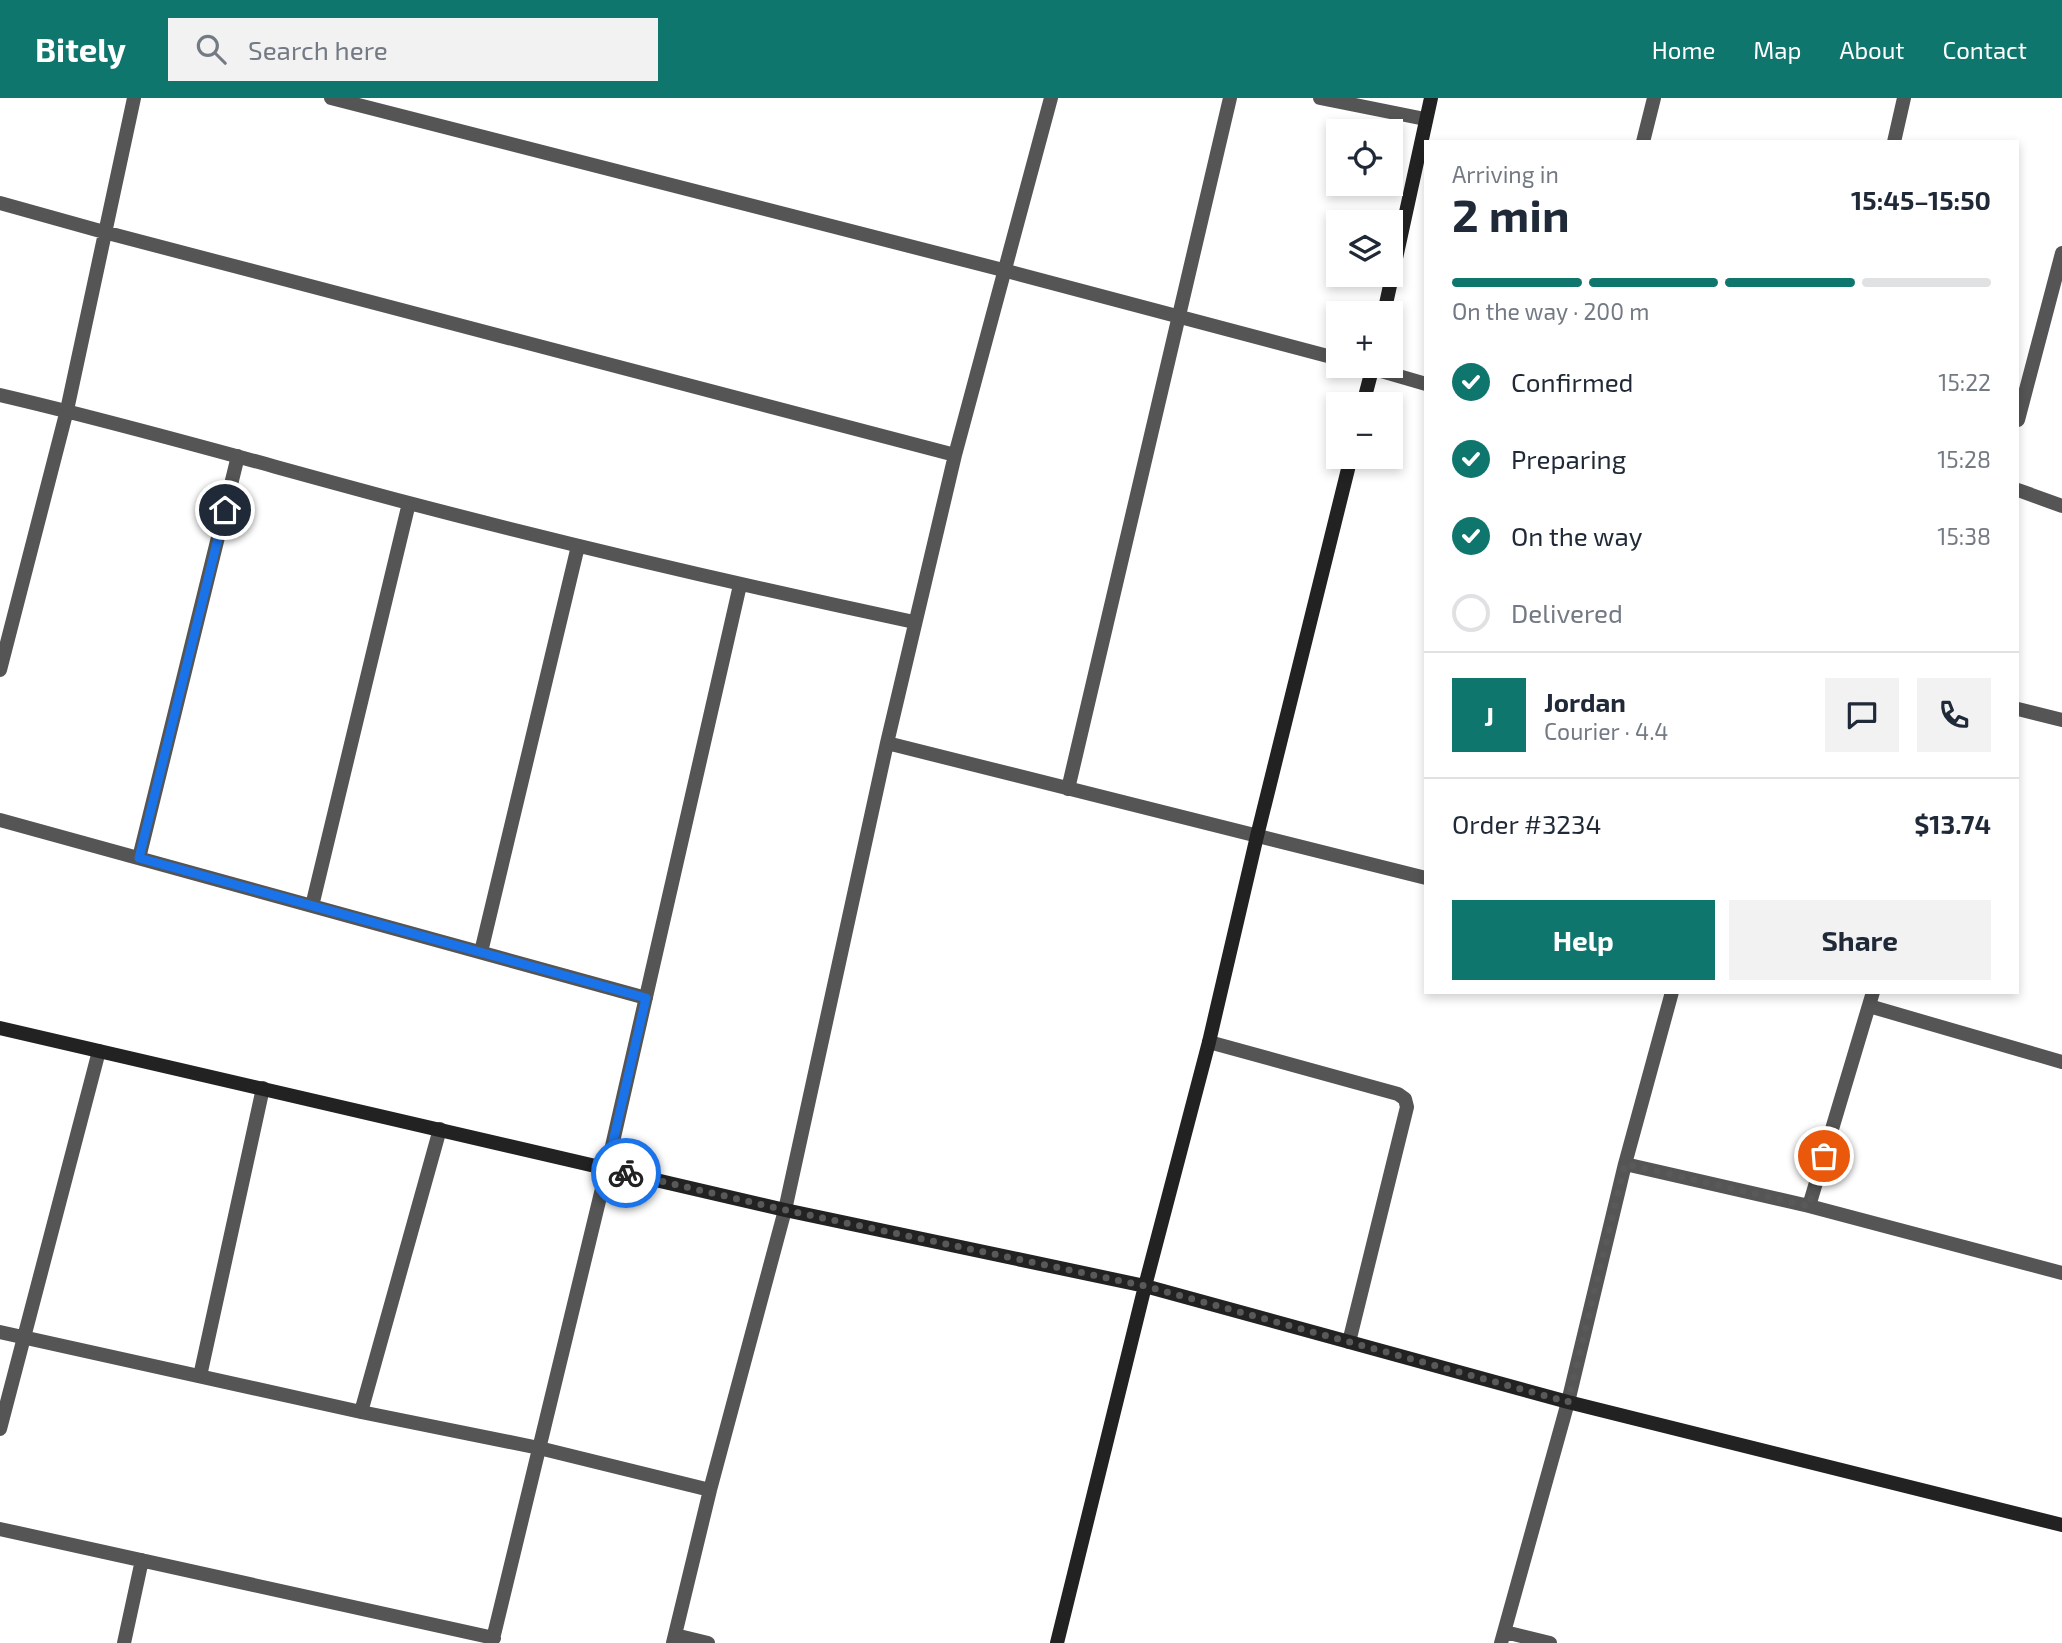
<!DOCTYPE html>
<meta charset="utf-8">
<style>
:root{--surface:#fff;--page:#f2f2f3;--text:#1f2937;--muted:#747a83;--line:#e0e1e3;--accent:#0f766e}
body{margin:0;font-family:"Exo 2",sans-serif;background:var(--page);color:var(--text);height:100vh;display:flex;flex-direction:column;font-size:26px;white-space:nowrap}
*{box-sizing:border-box;margin:0}
p{font-size:23px;color:var(--muted)}
.icon{flex:none;width:38px;height:38px;fill:none;stroke:currentColor;stroke-width:2;stroke-linecap:round;stroke-linejoin:round}
.map{position:relative;flex:1;overflow:hidden}
.drawer{position:absolute;left:1424px;top:42px;width:595px;height:854px;display:flex;flex-direction:column;background:var(--surface);border-radius:0px;box-shadow:0 4px 10px #0003}
.drawer>*{flex:none}
.tools{position:absolute;left:1326px;top:21px;display:grid;gap:14px}
.tools a{display:grid;place-items:center;width:77px;height:77px;border-radius:0px;background:var(--surface);box-shadow:0 4px 10px #0003;font-size:35px}
.pin{position:absolute;display:grid;place-items:center;width:60px;height:60px;color:#fff;margin:-30px;border:4px solid #fff;border-radius:50%;box-shadow:0 2px 7px #0007}
.courier{position:absolute;display:grid;place-items:center;width:70px;height:70px;margin:-35px;border:5px solid #1a73e8;border-radius:50%;background:#fff;color:#222;box-shadow:0 2px 9px #0007}
.overview em{font-style:normal;font-weight:700}
.overview div{display:flex;flex-direction:column-reverse}
.overview{display:flex;align-items:center;justify-content:space-between;height:119px;padding:0 28px}
h1{font-size:46px;font-weight:700;line-height:52px}
.bar{display:grid;grid-template-columns:repeat(4,1fr);gap:10px 7px;align-content:center;height:84px;padding:0 28px}
.bar i{height:9px;border-radius:5px;background:var(--line)}
.bar .selected{background:var(--accent)}
.bar p{grid-column:span 4}
.line{display:flex;align-items:center;gap:18px;padding:0 28px;border-top:2px solid var(--line)}
.line div{flex:1}
.round{display:grid;place-items:center;flex:none;width:74px;height:74px;border-radius:0px;background:var(--page)}
ol{padding:0 28px;list-style:none}
li{display:flex;align-items:center;gap:21px;height:77px}
li p{margin-inline-start:auto}
li .icon{padding:7px;border-radius:50%;background:var(--accent);color:#fff;stroke-width:4}
li:last-child{color:var(--muted)}
li i{width:38px;height:38px;border:4px solid var(--line);border-radius:50%}
.button{display:flex;gap:14px;margin-top:auto;padding:14px 28px}
.button a{flex:1;height:80px;border-radius:0px;background:var(--accent);color:#fff;font-size:28px;font-weight:700;line-height:80px;text-align:center}
.button a+a{background:var(--page);color:var(--text)}
header{display:flex;align-items:center;gap:42px;box-sizing:border-box;height:98px;padding:0 35px;background:var(--accent);color:#fff}
header strong{font-size:33px}
nav{display:flex;gap:38px;margin-inline-start:auto;font-size:24px}
.search{width:490px;height:63px;background:var(--page);display:flex;align-items:center;gap:18px;box-sizing:border-box;padding:0 24px;border-radius:0px;color:var(--muted);font-size:26px}
.map>svg:first-child{display:block}
.lines{fill:none;stroke-linecap:round;stroke-linejoin:round}
.street{stroke:#555;stroke-width:14}
.secondary{stroke:#222;stroke-width:14}
.done{stroke:#595959;stroke-width:7;stroke-dasharray:0 12.6}
.route{stroke:#1a73e8;stroke-width:9}
</style>
<header>
<strong>Bitely</strong>
<div class="search"><svg class="icon" aria-label="search" viewBox="0 0 24 24"><circle cx="10" cy="10" r="6"/><path d="M15 15l6 6"/></svg>Search here</div>
<nav><a>Home</a><a>Map</a><a>About</a><a>Contact</a></nav>
</header>
<div class="map">
<svg width="2062" height="1545" viewBox="0 0 2062 1545">
<rect width="100%" height="100%" fill="#fff"/>
<g class="lines">
<path class="street" d="M331 0 1003 172 1339 261
M1320 0 1425 21
M1643 44 1654 0
M1894 44 1904 0
M0 105 104 134 955 357
M1364 268 1426 286
M0 297C138 329 273 369 409 405 577 449 745 488 914 524
M2018 322 2062 155
M2018 392 2062 408
M0 572 67 312 134 0
M2018 611 2062 622
M887 645 1426 780
M1068 691 1230 0
M0 722 646 900
M139 760 238 358
M312 808 409 405
M481 854 578 448
M1869 908 2062 964
M1209 944 1398 996 1405 1001 1407 1009 1349 1244
M1625 1066 1809 1108 2062 1175
M1809 1108 1873 894
M0 1234 361 1314 539 1350 710 1392
M200 1278 263 990
M361 1314 440 1031
M0 1331 99 953
M0 1431 494 1540
M1505 1534 1550 1545
M675 1537 708 1545
M124 1545 142 1462
M492 1545 607 1070 740 487
M673 1545 710 1392 785 1112 887 645 955 357 1051 0
M1501 1545 1568 1304 1625 1066 1672 894"/>
<path class="secondary" d="M1384 215 1431 0
M1363 306 1373 268
M0 930 785 1112 1145 1188 1568 1304 2062 1427
M1057 1545 1145 1188 1209 944 1257 738 1351 359"/>
</g>
<g class="lines">
<path class="done" d="M626 1075 785 1112 1145 1188 1568 1304 1625 1066 1809 1108 1824 1058"/>
<path class="route" d="M225 412 139 760 646 900 607 1070 626 1075"/>
</g>
</svg>
<div class="tools">
<a><svg class="icon" aria-label="locate" viewBox="0 0 24 24"><circle cx="12" cy="12" r="6"/><path d="M12 2v4M12 18v4M2 12h4M18 12h4"/></svg></a>
<a><svg class="icon" aria-label="layers" viewBox="0 0 24 24"><path d="M12 4l9 5-9 5-9-5zM3 14l9 5 9-5"/></svg></a>
<a>+</a>
<a>−</a>
</div>
<div class="pin" style="left:1824px;top:1058px;background:#ea580c"><svg class="icon" aria-label="bag" viewBox="0 0 24 24"><path d="M5 8h14l-1 12H6zM9 8a3 3 0 0 1 6 0"/></svg></div>
<div class="pin" style="left:225px;top:412px;background:#1f2937"><svg class="icon" aria-label="home" viewBox="0 0 24 24"><path d="M3 11l9-7 9 7M6 9v11h12V9"/></svg></div>
<div class="courier" style="left:626px;top:1075px"><svg class="icon" aria-label="bike" viewBox="0 0 24 24"><circle cx="6" cy="16" r="4"/><circle cx="18" cy="16" r="4"/><path d="M6 16l4-8h5l3 8M10 8l3 8H6M13 5h3"/></svg></div>
<section class="drawer">
<div class="overview"><div><h1>2 min</h1><p>Arriving in</p></div><em>15:45–15:50</em></div>
<div class="bar"><i class="selected"></i><i class="selected"></i><i class="selected"></i><i></i><p>On the way · 200 m</p></div>
<ol>
<li><svg class="icon" aria-label="check" viewBox="0 0 24 24"><path d="M5 12l5 5 9-10"/></svg>Confirmed<p>15:22</p></li>
<li><svg class="icon" aria-label="check" viewBox="0 0 24 24"><path d="M5 12l5 5 9-10"/></svg>Preparing<p>15:28</p></li>
<li><svg class="icon" aria-label="check" viewBox="0 0 24 24"><path d="M5 12l5 5 9-10"/></svg>On the way<p>15:38</p></li>
<li><i></i>Delivered</li>
</ol>
<div class="line" style="height:126px"><b class="round" style="background:var(--accent);color:#fff">J</b><div><b>Jordan</b><p>Courier · 4.4</p></div><a class="round"><svg class="icon" aria-label="chat" viewBox="0 0 24 24"><path d="M4 5h16v11H9l-5 4z"/></svg></a><a class="round"><svg class="icon" aria-label="phone" viewBox="0 0 24 24"><path d="M5 4h4l2 5-3 2q2 4 5 5l2-3 5 2v4C11 20 4 13 5 4z"/></svg></a></div>
<div class="line" style="height:91px"><div>Order #3234</div><b>$13.74</b></div>
<div class="button"><a>Help</a><a>Share</a></div>
</section>
</div>
